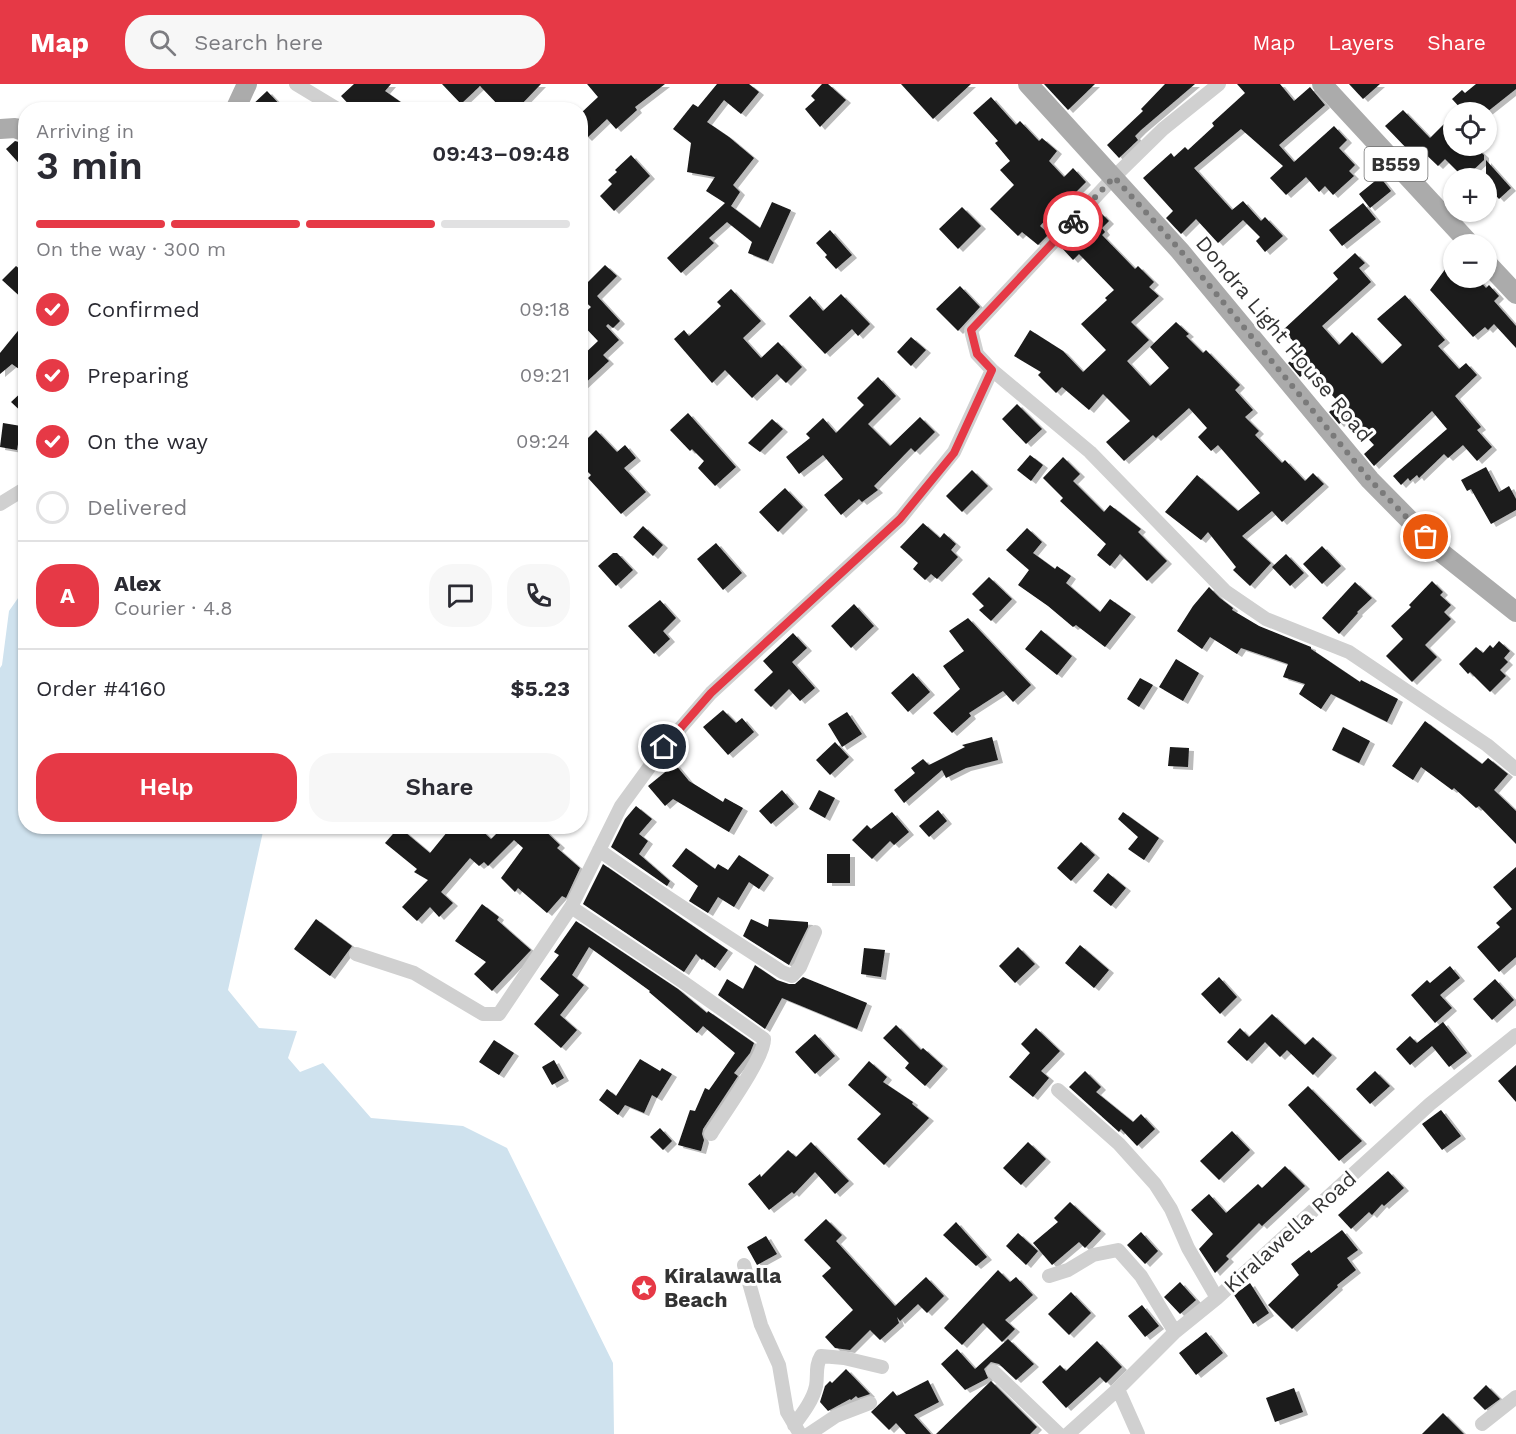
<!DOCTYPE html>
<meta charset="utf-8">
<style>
:root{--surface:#fff;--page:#f7f7f7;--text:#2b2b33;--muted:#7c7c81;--line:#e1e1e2;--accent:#e63946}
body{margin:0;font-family:"Work Sans",sans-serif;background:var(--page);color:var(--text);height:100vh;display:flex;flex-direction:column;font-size:22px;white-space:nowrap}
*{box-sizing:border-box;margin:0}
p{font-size:20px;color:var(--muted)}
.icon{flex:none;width:33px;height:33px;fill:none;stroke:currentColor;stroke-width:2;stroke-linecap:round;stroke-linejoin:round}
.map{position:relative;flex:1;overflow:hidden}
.panel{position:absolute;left:18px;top:18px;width:570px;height:732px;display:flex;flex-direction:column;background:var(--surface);border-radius:24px;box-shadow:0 2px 4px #0004}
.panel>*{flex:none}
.controls{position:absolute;left:1443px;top:18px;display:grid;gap:12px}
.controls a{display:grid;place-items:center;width:54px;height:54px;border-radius:50%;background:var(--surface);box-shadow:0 2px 4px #0004;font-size:30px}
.pin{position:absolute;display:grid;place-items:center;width:51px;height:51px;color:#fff;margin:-26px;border:3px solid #fff;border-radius:50%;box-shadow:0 2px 6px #0007}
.courier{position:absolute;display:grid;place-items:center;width:60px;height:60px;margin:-30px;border:4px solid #e63946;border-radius:50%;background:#fff;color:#222;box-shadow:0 2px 8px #0007}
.head em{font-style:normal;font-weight:600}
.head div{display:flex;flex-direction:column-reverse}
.head{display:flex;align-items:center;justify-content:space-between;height:102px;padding:0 18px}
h1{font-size:39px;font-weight:600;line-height:45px}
.bar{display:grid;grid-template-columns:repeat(4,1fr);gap:9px 6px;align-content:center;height:72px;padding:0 18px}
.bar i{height:8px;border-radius:4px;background:var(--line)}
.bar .current{background:var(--accent)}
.bar p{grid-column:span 4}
.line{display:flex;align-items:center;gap:15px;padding:0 18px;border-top:2px solid var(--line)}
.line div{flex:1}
.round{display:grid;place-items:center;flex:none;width:63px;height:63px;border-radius:24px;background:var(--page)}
ol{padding:0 18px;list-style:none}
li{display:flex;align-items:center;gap:18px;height:66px}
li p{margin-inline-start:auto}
li .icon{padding:6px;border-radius:50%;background:var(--accent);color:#fff;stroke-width:4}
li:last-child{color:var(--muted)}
li i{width:33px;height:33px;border:3px solid var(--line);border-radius:50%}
.action{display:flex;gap:12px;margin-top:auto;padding:12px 18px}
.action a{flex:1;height:69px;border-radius:24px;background:var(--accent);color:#fff;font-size:24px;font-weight:600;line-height:69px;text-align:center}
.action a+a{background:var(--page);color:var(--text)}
header{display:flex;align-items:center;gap:36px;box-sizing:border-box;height:84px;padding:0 30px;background:var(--accent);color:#fff}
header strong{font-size:28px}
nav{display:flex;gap:33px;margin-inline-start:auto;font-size:21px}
.search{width:420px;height:54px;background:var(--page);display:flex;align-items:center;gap:15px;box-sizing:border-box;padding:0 21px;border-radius:24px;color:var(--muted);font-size:22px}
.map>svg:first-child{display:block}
.water{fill:#cfe2ee}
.building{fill:#1a1a1a;filter:url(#shadow)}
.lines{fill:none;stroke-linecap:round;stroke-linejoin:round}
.street{stroke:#d0d0d0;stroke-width:14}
.primary{stroke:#ababab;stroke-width:20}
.done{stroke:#7a7a7a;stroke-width:6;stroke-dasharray:0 10.8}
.route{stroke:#e63946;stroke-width:8}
.labels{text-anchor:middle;stroke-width:6;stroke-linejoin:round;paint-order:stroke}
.shield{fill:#fff;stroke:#707070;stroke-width:1.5}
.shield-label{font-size:20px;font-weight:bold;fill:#333}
.street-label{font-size:21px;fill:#333;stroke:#fff}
.poi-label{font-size:21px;font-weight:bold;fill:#333;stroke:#fff;text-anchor:start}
</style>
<header>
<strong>Map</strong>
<div class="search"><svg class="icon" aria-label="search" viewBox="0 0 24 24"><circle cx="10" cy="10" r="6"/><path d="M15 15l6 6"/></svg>Search here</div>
<nav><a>Map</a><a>Layers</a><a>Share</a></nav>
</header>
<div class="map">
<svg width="1516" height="1350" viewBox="0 0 1516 1350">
<defs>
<filter id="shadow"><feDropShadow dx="5" dy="3" stdDeviation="0" flood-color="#0004"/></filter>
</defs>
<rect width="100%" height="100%" fill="#fff"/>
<path class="water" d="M25 504 26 742 264 743 228 906 259 944 297 947 288 974 300 988 323 979 371 1034 463 1042 507 1064 613 1279 614 1350H0V584L2 581 9 527Z"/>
<path class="building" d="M354 0H391L385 7 412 26H354L341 12Z
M442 0H541L516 26H503L480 2 461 20Z
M587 0H665L635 23 637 26 616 45 607 35 587 54 580 47V30L598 13Z
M717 0H749L759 8 741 30 724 16 707 38 729 53 754 74 733 101 740 108 731 122 760 144 772 118 791 126 768 177 748 169 752 158 727 138 709 154 714 159 681 189 667 174 725 119 706 107 715 93 687 88 691 59 673 45 693 20 698 23Z
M822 0H828L846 16 820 43 805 25 815 16 811 12Z
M901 0H971L933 35Z
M1044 0H1095L1068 26Z
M1165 0H1195L1141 46 1135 52 1138 56 1119 74 1107 61 1143 27 1141 25Z
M1237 0H1280L1294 17 1310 3 1325 21 1279 61 1294 78 1334 42 1347 56 1339 64 1355 81 1349 87 1354 92 1333 111 1325 102 1319 108 1306 93 1286 111 1270 94 1283 82 1241 45 1194 84 1232 126 1243 117 1261 137 1265 133 1283 152 1265 168 1256 157 1260 153 1243 136 1218 159 1196 135 1181 150 1166 134 1173 127 1143 94 1171 69 1174 73 1185 63 1188 66 1214 42 1212 39 1245 9Z
M1349 0H1380L1363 15Z
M1476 0H1516V5L1487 28H1464L1452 15 1462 6 1465 9Z
M267 7 285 26H248L249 24Z
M991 13 1016 41 1020 37 1039 57 1042 54 1057 67 1049 77 1064 93 1073 84 1086 98 1073 111 1070 108 1040 142 1049 150 1038 161 1022 148 1018 152 990 125 1014 101 1000 86 1010 77 995 59 998 57 973 29Z
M1403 26 1430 54 1454 30V59L1450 62H1474L1484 71V76L1469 90 1465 87 1461 91 1445 75 1438 82 1418 63 1411 69 1385 42Z
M15 57 26 60V87L6 65Z
M631 71 650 92 614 127 600 112 612 100 608 96 617 88 615 86Z
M1486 76 1511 104 1499 115 1486 101Z
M1380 93 1391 107 1370 124 1359 110Z
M1363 119 1376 135 1342 162 1329 146Z
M962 123 981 142 958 165 939 145Z
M1101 129 1109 137 1102 144 1105 148 1102 151 1135 185 1138 182 1154 198 1149 203 1159 212 1131 238 1149 256 1127 277 1150 302 1169 284 1150 263 1176 238 1189 250 1186 252 1203 269 1206 266 1240 301 1235 306 1253 326 1245 333 1259 347 1255 351 1282 379 1285 376 1305 397 1313 389 1324 400 1282 438 1272 427 1242 452 1271 479 1250 502 1233 486 1236 483 1208 448 1201 456 1165 428 1197 391 1238 427 1260 409 1218 361 1211 367 1198 353 1207 344 1189 324 1156 354 1153 351 1124 377 1106 358 1130 337 1103 310 1089 326 1062 303 1056 309 1038 291 1041 288 1014 272 1030 246 1063 267 1083 288 1106 266 1081 240 1107 216 1105 214 1114 206 1079 170 1073 176 1061 163 1069 155 1071 157Z
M830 146 852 171 836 185 825 173 827 171 816 159Z
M1355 169 1365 179 1359 184 1371 198 1322 242 1339 261 1352 248 1382 280 1402 261 1377 235 1405 211 1445 256 1438 262 1459 285 1466 279 1477 291 1455 312 1481 343 1477 346 1492 363 1477 377 1463 361 1448 374 1444 370 1419 394 1417 391 1410 397 1408 394 1401 401 1393 392 1447 345 1432 327 1374 382 1364 370 1374 361 1348 333 1339 340 1329 328 1339 319 1309 285 1300 293 1288 279 1302 267 1283 246 1338 195 1333 189Z
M1454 173V194H1477L1486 204 1489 201 1499 212 1494 217 1516 242V264L1494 240 1488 246 1485 243 1473 253 1430 206Z
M605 181 617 192 597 212 620 237 613 244 608 240 606 242 619 256 603 271 609 277 580 304V274L598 257 580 238V233L591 223 580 213V206Z
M16 182 26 190V218L2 196Z
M960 202 980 223 958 247 936 225Z
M731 205 761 237 743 254 761 274 778 258 802 283 786 299 777 290 752 314 725 286 712 299 674 255 684 246 689 252 721 222 717 218Z
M841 210 870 240 858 252 852 245 825 270 789 232 810 212 823 227Z
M26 237V290L12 280 0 290V269Z
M911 253 926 266 911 282 897 268Z
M878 293 896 312 868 340 890 362 920 333 935 348 915 368 911 364 874 402 878 406 862 418 859 415 841 431 824 411 843 395 823 371 799 390 786 373 810 354 806 350 823 334 836 349 864 321 857 314Z
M26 304V332L11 318Z
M1017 320 1042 345 1026 360 1002 335Z
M688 329 736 383 715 402 698 384 704 377 692 365 690 367 670 346Z
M772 335 783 345 760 368 748 359Z
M3 339 21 342 17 366 0 363Z
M596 346 617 368 625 361 636 374 624 384 646 408 621 430 588 394 591 391 580 380V362Z
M1030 371 1043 381 1031 397 1017 386Z
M1063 373 1080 390 1073 397 1104 428 1110 421 1141 445 1138 448 1167 477 1147 497 1120 470 1110 482 1097 471 1106 460 1060 417 1063 414 1043 394Z
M1486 383 1499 408 1509 402 1516 415V426L1491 440 1471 405 1467 407 1461 396Z
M972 386 988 402 962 428 946 412Z
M785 404 803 423 778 448 759 428Z
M923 439 940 454 944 449 956 460 951 466 958 473 937 495 931 490 925 496 913 485 918 479 900 463Z
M643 442 663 461 653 472 633 453Z
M1027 444 1042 458 1033 469 1055 485 1057 482 1071 492 1066 499 1100 528 1110 515 1131 530 1105 563 1076 541 1073 543 1048 522 1018 501 1029 486 1006 466Z
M716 459 742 489 723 506 697 475Z
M1322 462 1341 482 1322 500 1303 480Z
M613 469H617L633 486 616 502 598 482Z
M1286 470 1304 489 1290 502 1272 483Z
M989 493 1012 515 991 537 979 526 984 522 972 510Z
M1432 497 1443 508 1440 511 1451 521 1444 528 1451 535 1425 561 1437 573 1412 598 1386 572 1403 555 1391 542 1411 523 1409 521Z
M1355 498 1372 514 1357 528 1358 529 1339 550 1322 534Z
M1209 503 1220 514 1233 524 1232 526 1259 542 1311 563V565L1360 598 1361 596 1398 615 1387 638 1331 610 1321 625 1299 610 1305 600 1283 593 1288 580 1241 564 1237 570 1210 553 1202 565 1177 547 1193 522Z
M660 516 676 534 663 547 670 555 654 570 628 542Z
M854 520 874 542 851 564 831 542Z
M968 534 1031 601 1013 618 1003 607 969 629 971 632 952 649 933 629 960 605 943 582 964 567 949 547Z
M1041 546 1072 572 1057 591 1025 565Z
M793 549 807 564 792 578 815 604 800 617 789 605 771 623 754 606 773 588 763 577Z
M1499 557 1510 567 1504 574 1508 578 1500 586 1506 592 1490 608 1470 588 1468 590 1459 580 1476 563 1483 569 1490 561 1493 564Z
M1176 575 1199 589 1183 617 1159 603Z
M913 589 930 608 908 628 891 609Z
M1140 594 1153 601 1139 623 1127 615Z
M723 626 736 639 742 634 754 648 728 671 703 643Z
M847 628 862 650 842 663 828 640Z
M1425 637 1482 680 1488 674 1508 690 1494 706 1516 727V760L1479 722 1476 724 1454 704 1452 706 1421 683 1413 696 1392 682Z
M1343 643 1370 657 1359 679 1332 666Z
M992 653 998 676 966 684 946 694 942 686 904 719 894 706 915 689 911 684 923 675 929 681 965 663 962 661Z
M835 658 849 673 830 691 816 676Z
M1170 663 1189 664 1188 683 1168 682Z
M675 680 689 697 723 718 725 714 743 724 729 748 673 715 665 722 648 702Z
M782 706 794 720 771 740 759 727Z
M819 706 835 714 825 734 809 725Z
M636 722 652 735 639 750 648 757 639 770 670 797 667 802 611 763 625 735Z
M938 726 947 737 929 753 919 742Z
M892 728 909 748 894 761 890 757 872 775 852 756 867 741 871 745Z
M1123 728 1159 754 1144 776 1128 765 1138 753 1118 735Z
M452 742H477L491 755 501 745 497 742H540L560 761 557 764 580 784 566 814 562 812 547 829 518 804 515 808 501 794 523 764 514 756 488 782 484 778 479 782 470 774 441 808 453 819 439 833 430 823 417 837 402 823 428 796 414 788 417 785 385 759 399 743 430 769Z
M1081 758 1095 771 1071 797 1057 784Z
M686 764 715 785 718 780 728 786 739 771 769 791 759 805 749 798 734 823 718 813 708 829 689 817 698 802 672 782Z
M827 770H850V799H827Z
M603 780 728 866 715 884 703 875 702 876 696 870 684 888 583 820Z
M1516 783V873L1499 888 1477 863 1500 843 1496 839 1512 825 1493 803Z
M1108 789 1126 804 1111 822 1093 807Z
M482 820 499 833 497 836 531 866 492 907 474 890 486 878 455 857Z
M316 835 352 862 330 892 294 865Z
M751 835 768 843 769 835 808 838V843L789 881 743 852Z
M576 837 678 905 707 929 708 927 754 959 750 969 734 989 738 992 703 1045 702 1050 704 1056 701 1067 678 1061 690 1026 695 1027 705 1004 709 1006 735 969 703 942 697 949 649 908 650 907 589 863 572 891 584 901 560 931 577 946 561 964 534 940 559 911 540 895 559 871 554 868Z
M1080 861 1109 886 1094 904 1065 879Z
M1018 863 1035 880 1015 899 999 882Z
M864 864 885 866 881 893 861 890Z
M755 881 777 896 789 900H795L803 893 867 919 857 945 782 914 765 945 718 911 727 895 743 905Z
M1450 882 1460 894 1440 911 1452 924 1435 939 1411 911 1427 896 1430 899Z
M1219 893 1237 913 1220 930 1201 910Z
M1495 895 1514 916 1492 936 1473 915Z
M1272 930 1305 961 1313 953 1332 971 1313 991 1287 966 1280 973 1265 958 1247 977 1227 958 1240 944 1249 953Z
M1443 938 1467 969 1449 983 1432 962 1410 981 1396 965 1410 952 1417 959Z
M896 941 921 966 923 964 943 982 925 1002 905 984 909 979 883 954Z
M1036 944 1060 967 1041 987 1049 994 1033 1013 1009 993 1030 969 1021 960Z
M815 950 835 972 815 990 795 968Z
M494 956 514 969 499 991 479 978Z
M640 975 660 987 662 984 672 990 657 1014 652 1011 644 1029 625 1021 618 1031 599 1016 607 1005 616 1012Z
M554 976 564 994 552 1001 542 983Z
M869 977 887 993 883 998 913 1018 912 1020 929 1034 884 1081 857 1055 881 1030 848 1001Z
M1516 981V1018L1498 997Z
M1085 987 1101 1003 1096 1008 1133 1038 1141 1030 1155 1045 1137 1062 1121 1045 1119 1048 1069 1003Z
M1375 987 1390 1002 1370 1020 1356 1005Z
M1308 1002 1362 1057 1339 1077 1288 1021Z
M1441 1026 1461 1052 1442 1066 1422 1040Z
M660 1044 672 1057 663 1066 650 1053Z
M1232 1047 1250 1066 1219 1096 1200 1077Z
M811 1058 849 1097 835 1110 815 1088 794 1110 792 1108 769 1126 748 1100 760 1090 761 1093 788 1066 796 1073Z
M1028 1058 1046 1075 1021 1101 1003 1084Z
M1285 1082 1305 1102 1262 1142 1259 1139 1226 1172 1229 1175 1215 1189 1199 1165 1213 1150 1191 1126 1209 1110 1226 1129 1258 1100 1262 1104Z
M1388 1087 1404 1104 1384 1122 1382 1120 1372 1131 1369 1128 1351 1145 1338 1131Z
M1070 1118 1101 1147 1085 1164 1079 1158 1052 1181 1033 1159 1058 1138 1054 1134Z
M826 1135 842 1151 836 1157 895 1222 926 1193 944 1212 927 1229 918 1220 900 1237 897 1233 899 1239 880 1256 870 1246 850 1266 835 1264 825 1253 853 1226 822 1192 831 1184 804 1156Z
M956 1138 987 1173 976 1182 943 1151Z
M1342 1146 1358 1166 1347 1174 1356 1186 1337 1201 1338 1203 1292 1245 1268 1221 1299 1191 1291 1180 1309 1166 1311 1169Z
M1141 1148 1158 1167 1145 1180 1127 1161Z
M1018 1149 1038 1167 1026 1181 1006 1162Z
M766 1152 777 1170 757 1181 747 1163Z
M998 1186 1010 1198 1016 1193 1033 1211 1005 1236 1015 1245 1002 1258 983 1239 962 1261 944 1244Z
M1180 1198 1196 1216 1180 1230 1164 1213Z
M1250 1199 1269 1229 1253 1240 1234 1211Z
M1071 1208 1091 1229 1069 1251 1048 1230Z
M1142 1221 1159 1242 1145 1253 1128 1232Z
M1206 1248 1223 1269 1196 1291 1179 1269Z
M1008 1255 1034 1280 1016 1296 999 1280 991 1278 984 1285 988 1294 965 1306 941 1280 957 1265 975 1285Z
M1097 1257 1122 1283 1106 1299 1100 1293 1066 1324 1042 1298 1060 1281 1066 1287Z
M846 1285 870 1310 858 1314 856 1312 851 1316 850 1315 828 1327 820 1318 825 1302 830 1297 832 1299Z
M928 1296 939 1318 914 1331 931 1350H906L896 1339 889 1346 871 1328 893 1307 897 1312Z
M991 1297 1037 1343 1030 1350H936Z
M1486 1301 1500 1315 1485 1326 1473 1314Z
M1294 1304 1303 1328 1275 1338 1266 1314Z
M1443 1329 1464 1350H1422Z"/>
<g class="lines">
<path class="street" d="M296 0 339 26
M1219 0 1163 45 1114 93 971 246 977 270 992 286 1090 368 1225 507 1266 535 1349 568 1487 661 1516 685
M0 420 26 404
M599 766C658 809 721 848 782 888L792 892 800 883 815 848
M571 823 683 898 764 955C765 973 722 1032 711 1050
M356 870 414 889 483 930H499L571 823 621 722 664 663 711 609 900 435 954 368 992 286
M1058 1006 1119 1060 1155 1100 1171 1125 1188 1164 1217 1214
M744 1181 761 1241 779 1281 787 1328 800 1350
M1049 1192 1068 1186 1093 1171 1118 1166 1141 1192 1175 1248
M993 1287 1059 1350
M1118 1305 1138 1350
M1482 1340 1516 1313
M794 1341C803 1329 813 1316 816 1302 818 1291 815 1282 821 1272L844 1274 882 1283
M809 1350 836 1332 870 1319
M1068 1350 1118 1305 1175 1248 1217 1214 1430 1020 1516 951"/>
<path class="primary" d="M1028 0 1180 167 1370 396 1443 470 1516 528
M1322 0 1470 160
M235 26 247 0
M0 45 15 44 26 48
M1486 178 1516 210"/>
</g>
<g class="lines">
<path class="done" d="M1073 137 1114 93 1180 166 1370 396 1426 453"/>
<path class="route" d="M664 663 711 609 900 435 954 369 992 286 977 270 971 246 1073 137"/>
</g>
<defs>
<g id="sight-disc" transform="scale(1.35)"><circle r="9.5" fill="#e63946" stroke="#fff"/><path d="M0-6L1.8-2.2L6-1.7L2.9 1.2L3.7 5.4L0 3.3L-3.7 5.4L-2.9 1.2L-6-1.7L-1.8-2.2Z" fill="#fff"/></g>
</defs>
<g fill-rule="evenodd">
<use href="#sight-disc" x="644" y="1204"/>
</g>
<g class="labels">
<rect class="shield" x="1364.5" y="63" width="63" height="34" rx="4.5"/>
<g class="shield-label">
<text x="1396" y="87">B559</text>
</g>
<g class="street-label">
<text transform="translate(1284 255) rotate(50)" y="7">Dondra Light House Road</text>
<text transform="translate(1290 1148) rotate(-42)" y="7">Kiralawella Road</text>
</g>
<g class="poi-label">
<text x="664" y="1199">Kiralawalla<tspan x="664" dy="24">Beach</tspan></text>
</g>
</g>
</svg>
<div class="controls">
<a><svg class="icon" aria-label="locate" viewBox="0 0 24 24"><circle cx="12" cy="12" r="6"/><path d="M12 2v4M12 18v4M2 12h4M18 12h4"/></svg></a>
<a>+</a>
<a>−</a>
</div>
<div class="pin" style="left:1426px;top:453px;background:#ea580c"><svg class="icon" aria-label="bag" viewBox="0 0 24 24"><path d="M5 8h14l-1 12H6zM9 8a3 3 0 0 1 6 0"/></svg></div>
<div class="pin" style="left:664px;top:663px;background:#1f2937"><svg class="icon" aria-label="home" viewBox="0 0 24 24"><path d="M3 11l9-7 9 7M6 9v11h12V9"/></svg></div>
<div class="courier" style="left:1073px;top:137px"><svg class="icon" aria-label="bike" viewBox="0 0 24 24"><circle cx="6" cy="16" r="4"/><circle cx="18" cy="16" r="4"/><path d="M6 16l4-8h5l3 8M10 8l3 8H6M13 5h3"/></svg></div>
<section class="panel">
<div class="head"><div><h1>3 min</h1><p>Arriving in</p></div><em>09:43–09:48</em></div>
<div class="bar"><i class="current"></i><i class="current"></i><i class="current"></i><i></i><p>On the way · 300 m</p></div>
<ol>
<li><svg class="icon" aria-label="check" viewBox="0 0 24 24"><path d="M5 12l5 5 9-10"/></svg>Confirmed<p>09:18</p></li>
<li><svg class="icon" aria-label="check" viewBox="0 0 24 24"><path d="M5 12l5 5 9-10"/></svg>Preparing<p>09:21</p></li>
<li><svg class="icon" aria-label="check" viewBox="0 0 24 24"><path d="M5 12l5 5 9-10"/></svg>On the way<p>09:24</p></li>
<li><i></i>Delivered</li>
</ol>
<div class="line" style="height:108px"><b class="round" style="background:var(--accent);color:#fff">A</b><div><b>Alex</b><p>Courier · 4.8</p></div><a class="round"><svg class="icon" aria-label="chat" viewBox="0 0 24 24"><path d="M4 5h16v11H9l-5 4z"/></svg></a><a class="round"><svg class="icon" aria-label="phone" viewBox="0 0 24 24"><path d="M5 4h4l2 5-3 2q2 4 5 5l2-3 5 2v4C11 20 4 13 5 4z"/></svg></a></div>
<div class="line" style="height:78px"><div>Order #4160</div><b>$5.23</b></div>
<div class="action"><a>Help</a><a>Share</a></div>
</section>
</div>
